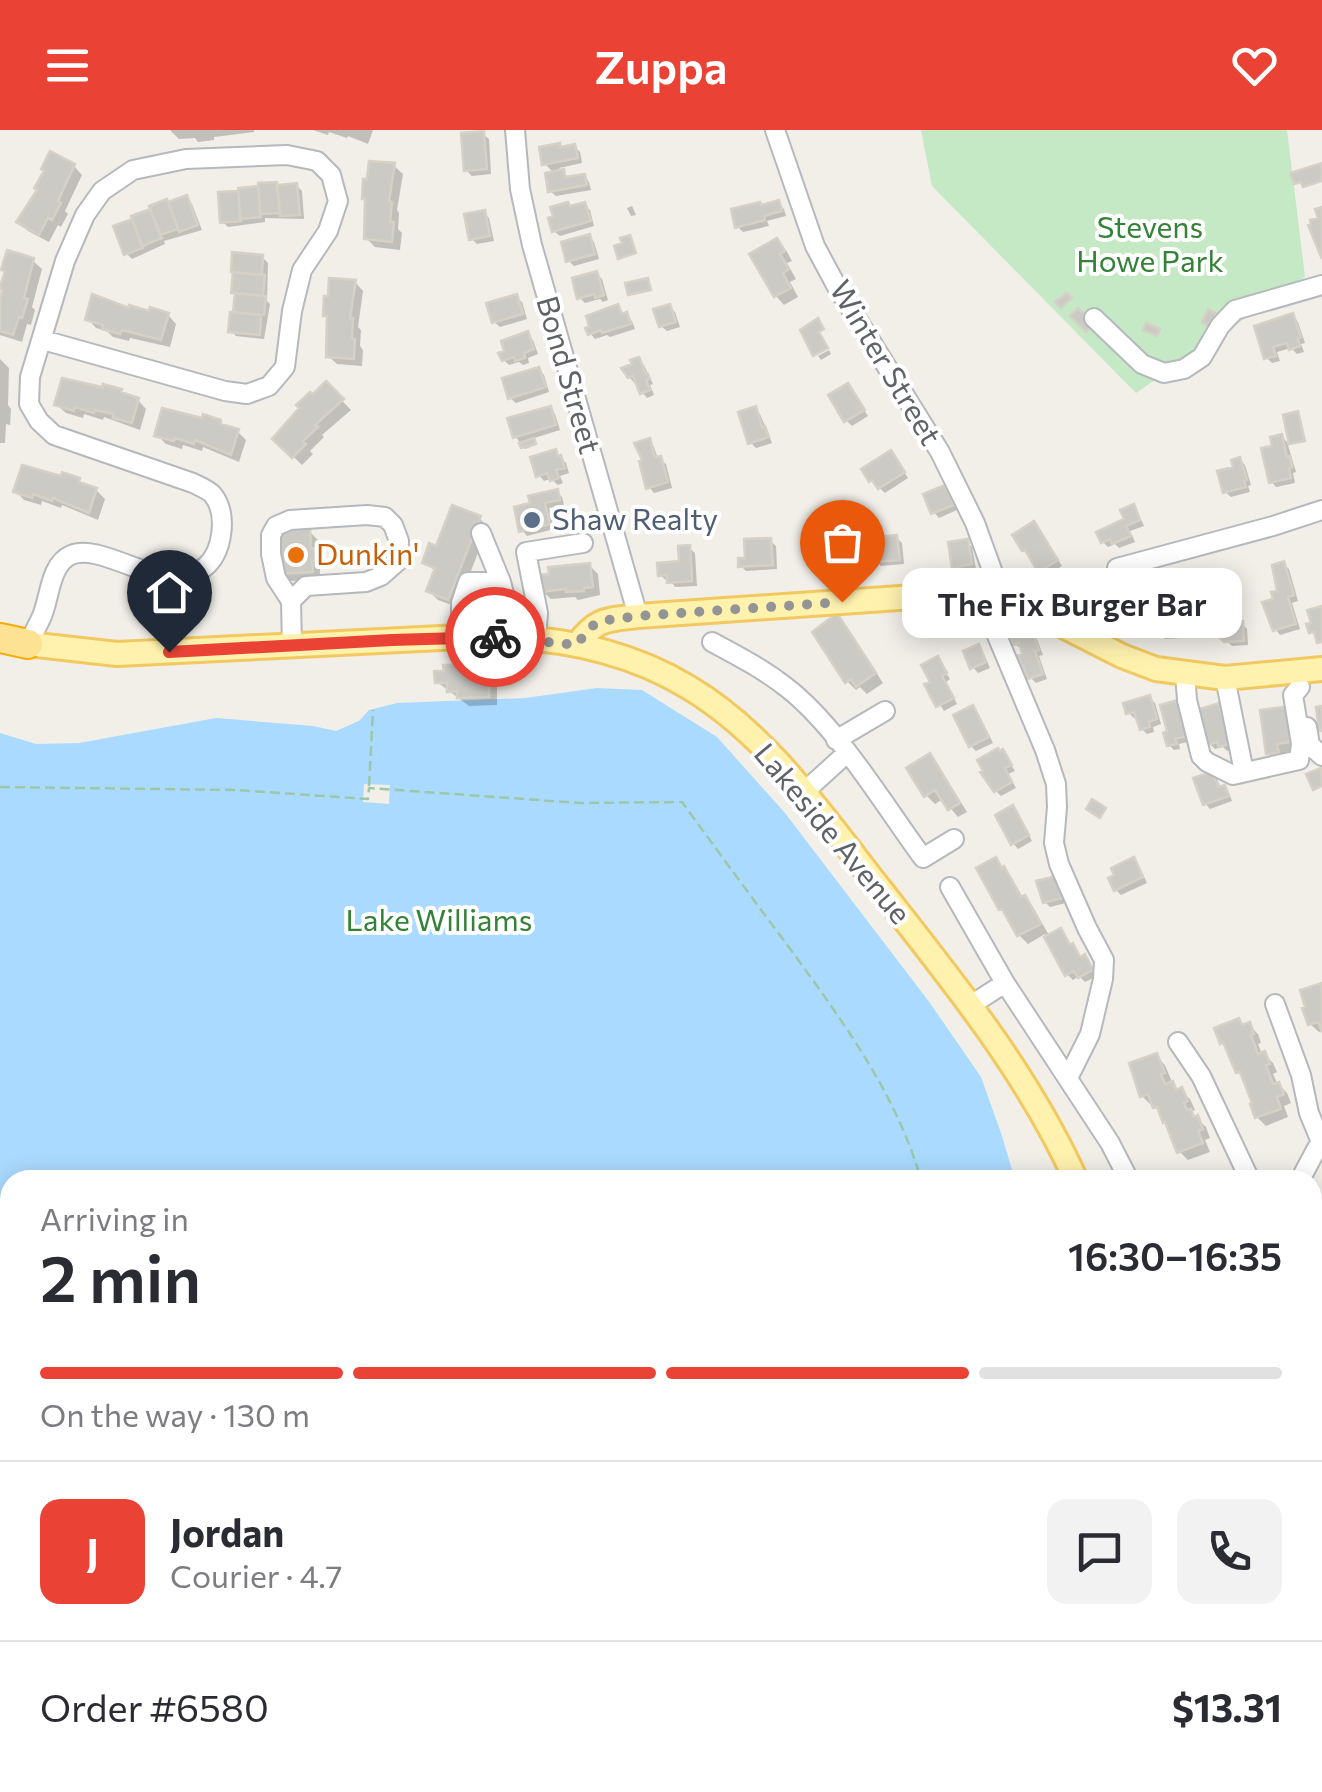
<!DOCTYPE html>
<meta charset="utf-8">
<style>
:root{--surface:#fff;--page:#f2f2f3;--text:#2b2b33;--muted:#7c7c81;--line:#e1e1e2;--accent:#ea4335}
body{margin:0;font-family:Commissioner,sans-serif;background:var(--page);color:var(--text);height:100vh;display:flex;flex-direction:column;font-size:38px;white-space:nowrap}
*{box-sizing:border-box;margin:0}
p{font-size:32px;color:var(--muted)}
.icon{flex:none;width:55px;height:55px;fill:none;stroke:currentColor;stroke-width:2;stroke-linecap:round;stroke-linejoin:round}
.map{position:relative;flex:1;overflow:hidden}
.details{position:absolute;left:0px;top:1040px;width:1322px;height:622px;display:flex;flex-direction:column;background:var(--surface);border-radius:30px 30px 0 0;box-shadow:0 5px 25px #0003}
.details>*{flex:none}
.pin{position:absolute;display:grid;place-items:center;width:85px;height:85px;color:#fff;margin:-102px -42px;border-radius:50% 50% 50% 0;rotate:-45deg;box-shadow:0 0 10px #0007}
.pin .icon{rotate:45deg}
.courier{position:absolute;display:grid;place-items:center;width:100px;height:100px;margin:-50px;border:8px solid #ea4335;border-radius:50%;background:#fff;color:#222;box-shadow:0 2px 12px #0007}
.bubble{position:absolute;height:70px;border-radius:20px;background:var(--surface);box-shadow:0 5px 25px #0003;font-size:32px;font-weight:600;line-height:70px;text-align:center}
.overview em{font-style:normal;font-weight:600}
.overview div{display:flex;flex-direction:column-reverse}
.overview{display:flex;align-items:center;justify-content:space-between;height:170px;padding:0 40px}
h1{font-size:65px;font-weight:600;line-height:75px}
.bar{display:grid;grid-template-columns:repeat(4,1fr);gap:15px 10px;align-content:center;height:120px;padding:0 40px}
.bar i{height:12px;border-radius:8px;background:var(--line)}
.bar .on{background:var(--accent)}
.bar p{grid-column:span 4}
.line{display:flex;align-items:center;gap:25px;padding:0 40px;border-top:2px solid var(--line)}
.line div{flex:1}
.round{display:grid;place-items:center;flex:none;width:105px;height:105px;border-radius:20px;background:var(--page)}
header{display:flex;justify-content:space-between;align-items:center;height:130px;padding:0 40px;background:var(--accent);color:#fff;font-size:45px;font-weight:600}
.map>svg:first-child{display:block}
.green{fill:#c5e8c5}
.water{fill:#aadaff}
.pier{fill:#f1efe8}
.shadow{fill:#0003}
.building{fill:#cccac5;stroke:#d6d1c6;stroke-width:2.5}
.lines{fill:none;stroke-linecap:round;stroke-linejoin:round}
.minor-casing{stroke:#b5b8bc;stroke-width:22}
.major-casing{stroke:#f2c960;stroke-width:28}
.highway-casing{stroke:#f9ab00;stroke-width:32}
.path{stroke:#9cc7a9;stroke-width:2.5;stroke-dasharray:10 5;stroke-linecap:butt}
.minor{stroke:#fff;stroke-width:18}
.major{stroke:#fff2af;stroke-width:22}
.highway{stroke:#fde293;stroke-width:28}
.done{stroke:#929495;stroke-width:10;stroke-dasharray:0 18}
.route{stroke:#ea4335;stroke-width:12}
.service-dot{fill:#5c6f8a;stroke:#fff;stroke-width:4}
.food-dot{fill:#e8710a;stroke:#fff;stroke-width:4}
.labels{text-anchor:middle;stroke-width:8;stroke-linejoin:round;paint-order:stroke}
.park-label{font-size:30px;fill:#348238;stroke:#fff}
.street-label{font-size:30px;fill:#5f6368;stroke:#fff}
.service-label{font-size:30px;fill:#4e5e75;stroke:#fff;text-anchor:start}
.food-label{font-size:30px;fill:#c56008;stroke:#fff;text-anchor:start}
</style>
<header><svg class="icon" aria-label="menu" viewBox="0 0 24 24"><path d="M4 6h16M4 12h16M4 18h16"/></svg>Zuppa<svg class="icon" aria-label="heart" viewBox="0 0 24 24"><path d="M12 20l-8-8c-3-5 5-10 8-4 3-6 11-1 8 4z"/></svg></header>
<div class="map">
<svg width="1322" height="1662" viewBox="0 0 1322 1662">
<rect width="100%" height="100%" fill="#f1efe8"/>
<path class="green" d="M921 0H1287L1305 147 1136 263 932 56Z"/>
<path class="water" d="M597 558 642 560 717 607 785 683 930 873 981 947 1002 1006 1015 1050H10V1652L433 1653 401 1656 297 1654 256 1662H0V603L36 614 79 613 216 588 313 596 336 601 359 591 369 580 397 573 525 568Z"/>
<path class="pier" d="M364 654 390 655 389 674 363 672Z"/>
<path class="shadow" d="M170 0H254V2L214 7V10L198 12 195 8 179 9Z
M313 0H373L368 14 348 6 347 8 329 2 328 5Z
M483 4 489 9 491 44 472 46 466 40Z
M575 17 580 22 582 33 559 38 570 49 584 46 589 52 591 60 556 66 550 61 554 43 545 34 562 19Z
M74 36 82 45 65 81 68 84 61 97 58 95 49 112 28 101 19 92Z
M394 36 403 44 397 80 399 83 398 99 402 103 400 120 375 117 366 108Z
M276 54 279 57 297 56 302 61 304 89 265 88V92L228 97 223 92 221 64 241 63V60Z
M186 68 192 74 202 100 164 111 165 114 132 129 127 124 117 97 136 90 135 88Z
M778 73 784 79 786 86 767 91 769 96 743 102 738 97 762 77Z
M584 75 590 80 594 96 560 106 554 101 571 78Z
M632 76 636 85 631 86 627 78Z
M484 82 489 88 494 111 477 114 471 108Z
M589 107 594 112 599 129 574 136 569 131Z
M777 111 786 120 792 131 787 133 796 149 790 152 798 167 784 175 776 166Z
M262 127 268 133 267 171 270 174 264 209 236 206 231 201 237 165Z
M33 131 42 139 32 177 35 180 31 195 27 194 22 212 0 205V173Z
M597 144 602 149 608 170 603 172 600 169 585 173 580 168Z
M355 152 363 161 358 197 361 200 360 216 363 220 362 236 337 234 328 226 329 188 325 185Z
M516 167 522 172 527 189 500 197 494 192Z
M618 177 624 186 626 185 632 191 635 199 610 207 607 205 595 209 590 203Z
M670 177 675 182 680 197 667 201 661 196Z
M130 182 168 185 176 194 170 217 130 208 129 211 113 207 107 201 96 198 88 189Z
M1293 186 1298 192 1305 213 1301 214 1304 222 1297 224 1291 218 1277 222 1280 231 1272 233 1267 228 1257 198Z
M527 204 533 210 538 224 528 228 529 233 523 235 519 232 509 235 504 230Z
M829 220 831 224 821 230 818 226Z
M0 229 9 238 8 275 11 279 10 295 6 294 5 313H0Z
M638 230 644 235 653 254 650 255 654 265 647 268 626 243Z
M538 239 544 245 549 262 516 273 510 268Z
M326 254 351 280 322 305 324 307 310 321 313 324 302 335 275 309Z
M848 256 868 286 852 296 846 290Z
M120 261 126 266 138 270 146 279 140 300 104 287 103 290 84 284 83 288 66 283 57 275Z
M550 279 555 284 560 300 531 309 536 315 525 319 515 306Z
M755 279 760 284 772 313 756 318 751 313Z
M220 292 226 298 237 301 246 310 239 332 203 317 202 321 183 315 182 319 166 314 157 305Z
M1282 307 1287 312 1296 342 1293 343 1295 353 1276 357 1271 351 1275 317Z
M649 311 654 317 658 329 666 334 672 358 654 363 649 357Z
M555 322 566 333 569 343 560 346 563 353 558 355 551 349 544 351 539 345Z
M896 329 908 348 885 363 871 350Z
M1240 330 1245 335 1251 355 1248 356 1250 362 1231 367 1225 362Z
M79 350 85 356 96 360 105 369 98 390 62 375 61 378 42 371 41 375 24 370 16 361Z
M945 357 950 363 957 380 939 388 934 382Z
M557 362 562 367 564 375 549 378 554 399 527 406 522 400 517 379Z
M1133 377 1138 383 1144 396 1130 401 1135 412 1119 418 1115 414 1108 417 1103 412 1127 390Z
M480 389 488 397 457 477 438 470 429 461 436 442 425 432 437 419Z
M1039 400 1062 436 1046 446 1030 424 1024 420Z
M309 401 318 410 319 426 323 430 324 439H320V450L289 451 280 442Z
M825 402 832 409 841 408 846 414 847 433 823 434 818 429Z
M897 408 902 413 904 434 881 436 875 431Z
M770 410 776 416 777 439 746 441 741 436Z
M967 412 972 417 976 439 960 442 954 436Z
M689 418 695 423 697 456 675 457 670 450H666L660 445 682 434Z
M1283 434 1289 439 1298 471 1292 473 1300 499 1280 505 1275 499 1276 471 1280 462Z
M589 435 598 444 600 465 578 470 575 467 551 469 542 461Z
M1166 463 1181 474 1184 508 1165 509 1159 504 1157 481 1152 476Z
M1227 482 1233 488V494H1242L1247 499 1248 515 1232 516 1219 504Z
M837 487 845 495 883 553 867 564 860 557 856 560 847 551Z
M1032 503 1037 509 1043 525 1039 526 1047 549 1036 553 1030 547 1023 518 1021 519 1015 514Z
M978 517 983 522 990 538 978 543 973 537Z
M937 529 950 549 946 552 957 574 944 581 928 555 933 553Z
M488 537 497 546V575L469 576 437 552Z
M1149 568 1155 573 1161 594 1153 597 1154 602 1147 604 1142 599 1138 587 1134 588 1129 583Z
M1218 576 1223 581 1239 617 1227 621 1223 617 1215 619 1210 614Z
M1163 577 1196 610 1179 614 1180 619 1174 620 1169 615 1170 603Z
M972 578 978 583 993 613 976 621 971 616Z
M1262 582 1304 619 1285 622 1286 631 1277 632 1268 623Z
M1003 622 1015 641 1008 644 1016 658 1001 666 996 661Z
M930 626 938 635 967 682 958 687 943 669 935 674 926 665Z
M1212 644 1217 649 1221 659 1224 658 1229 663 1232 671 1210 679 1205 673Z
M1013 678 1018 684 1032 711 1018 719 1013 713Z
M996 730 1012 748 1023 768 1033 777 1050 807 1060 801 1081 829 1084 827 1090 833 1097 846 1085 852 1079 846 1073 850 1067 844 1045 804 1028 814 1019 805 1009 787 1001 779Z
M1134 730 1139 736 1147 753 1121 765 1116 760Z
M1055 749 1061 754 1066 773 1050 777 1045 772Z
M1322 855V901L1319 902 1310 894Z
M1239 891 1245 897 1249 895 1258 904 1261 913 1258 914 1262 925 1264 924 1273 933 1277 942 1273 944 1277 953 1287 963 1291 973 1284 976 1288 987 1266 996 1257 987 1245 949 1238 942 1228 918 1222 912Z
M1156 926 1165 935 1172 952H1170L1190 969 1195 980 1190 982 1206 997 1210 1008 1205 1010 1210 1022 1188 1030 1179 1021 1162 983 1154 973 1150 974 1142 966Z"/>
<path class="building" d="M484 1 487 39 464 41 461 3Z
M560 13V17L575 14 578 28 542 35 539 17Z
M50 21 75 34 58 71 61 73 52 90 48 88 39 105 16 92 37 60 34 58 44 41 41 39Z
M369 31 395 33 389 71 392 72 390 92H394L392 112 364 109 365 69H362L363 49H367Z
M1322 33V51L1303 57 1301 52 1294 54 1290 43Z
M564 39 565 47 585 44 587 55 548 62 545 43Z
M277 52 280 83 260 84 258 53Z
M297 53 300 85 280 86 277 55Z
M258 56 261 87 240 89 238 58Z
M238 61 241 91 220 93 218 62Z
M187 65 198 95 179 102 168 72Z
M167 69 178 99 160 105 149 76Z
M779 70 782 81 764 86 765 90 735 98 731 79 760 72 761 75Z
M568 72 570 76 585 72 591 91 552 102 548 88 553 86 550 77Z
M1322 77V129L1308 95 1311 94 1310 90 1318 88 1315 79Z
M150 79 162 108 142 116 131 86Z
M485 80 490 106 469 110 464 84Z
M132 89 143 118 124 125 113 96Z
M590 104 595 124 566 132 561 112Z
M630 105 636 123 618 129 614 116 622 113 620 108Z
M777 108 785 121 780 124 789 139 783 143 791 158 774 167 749 124Z
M7 120 34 128 24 168 28 169 22 188 19 187 13 205 0 201V168L2 161 0 157 5 141 1 140Z
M232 122 263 125 262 145 231 142Z
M597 141 604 165 595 168 594 164 577 169 572 148Z
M233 142 265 145 263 166 231 163Z
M329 148 356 150 350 188H353L352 208 355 209 354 229 326 227 327 186H323L324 166H328Z
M648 148 651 160 628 165 625 153Z
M235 163 266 166 264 185 233 182Z
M1067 163 1072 168 1061 178 1055 172Z
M92 164 129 178V175L149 181 150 177 169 183 161 210 122 200 120 204 102 199 103 195 85 190Z
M517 164 523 184 492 193 486 173Z
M618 174 622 184 627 182 631 194 602 203 601 200 588 205 585 198 589 196 586 186Z
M670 174 676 192 659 197 653 179Z
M1078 178 1094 194 1086 202 1070 186Z
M1208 179 1217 184 1210 197 1202 192Z
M230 182 261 185 260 205 228 202Z
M1293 183 1301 207 1298 209 1300 216 1289 220 1287 213 1273 217 1276 226 1264 229 1254 196Z
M818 188 824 199 819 202 828 218 813 226 800 200Z
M1146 193 1160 199 1157 206 1143 200Z
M528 201 534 219 524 223 525 228 515 231 514 227 502 231 498 223 504 221 501 211Z
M639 227 646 244H648L650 249 646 250 650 260 640 264 633 246 628 248 621 238 632 234 630 230Z
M539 237 546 257 508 269 502 248Z
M62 248 102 257 103 254 122 259 121 262 139 268 132 293 113 288V284L95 280 94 283 75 277 74 281 54 275Z
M326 251 344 269 315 295 318 297 303 311 306 314 292 328 272 309 299 278 296 275 310 262 313 264Z
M848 253 865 280 844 292 828 265Z
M551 276 556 295 513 308 507 288Z
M756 276 762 297 765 296 769 307 748 314 738 282Z
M162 278 202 288 203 284 221 290V294L239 299 231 325 195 310 194 314 175 308 174 311 154 306Z
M1298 281 1305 311 1289 314 1283 285Z
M1282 304 1287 327 1290 326 1292 337 1289 338 1291 348 1269 353 1261 318 1272 316 1270 307Z
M534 308 536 314 521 318 519 313Z
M650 308 655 327 661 326 668 352 646 359 639 331 642 330 634 313Z
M556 319 558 326 561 325 565 338 556 340 559 348 550 351 547 343 536 347 530 327Z
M891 320 905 342 878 359 872 350 869 352 861 339Z
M1240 327 1247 350 1244 351 1246 357 1223 363 1217 341 1233 337 1231 330Z
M22 335 61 346 62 342 80 348 79 352 97 358 89 383 53 368 52 371 33 364 32 368 13 362Z
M945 355 954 375 931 384 923 364Z
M558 359 560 370 545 373 550 394 519 402 514 377 530 373 528 366Z
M1134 374 1140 390 1126 396 1131 406 1112 414 1110 409 1101 413 1096 402 1124 389 1120 380Z
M452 375 481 386 448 470 426 461 435 438 422 433 429 413 436 416Z
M1034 391 1058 430 1038 442 1025 420 1022 421 1012 405Z
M310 398 311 419 315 418 316 431H312L313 442 278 444 275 400Z
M816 399H826V406H842V429L815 430Z
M897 405 900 430 873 432 871 408Z
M771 408 773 435 738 437V428H745L744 409Z
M968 409 972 434 952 438 948 412Z
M690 415 692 451 667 453V445L658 446 657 433 679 431 678 416Z
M1284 431 1294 465 1288 467 1296 494 1273 501 1262 472 1273 469 1271 462 1277 461 1272 435Z
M590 433 593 457 584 458V461L566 462V459L540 462 538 445 549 444 548 437Z
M1236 456 1240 474 1226 477 1223 459Z
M494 460 495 478 472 480 471 461Z
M1167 460 1168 467 1177 466 1180 503 1157 505 1154 477H1150L1149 462Z
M1322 476V512L1317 513 1314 502 1309 503 1306 494 1311 493 1307 480Z
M1216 480H1228L1229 492 1243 491 1244 511 1224 512 1217 505Z
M837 483 876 543 856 557 851 549 845 553 812 502Z
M1033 501 1039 520 1035 521 1043 544 1028 549 1018 525 1022 524 1019 513 1013 515 1010 508Z
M979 514 986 532 970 539 963 521Z
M938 526 947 543 942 546 954 568 936 577 924 554 930 552 921 535Z
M489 534V567L457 568V561L447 562V553H435L434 541H444L443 535Z
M1150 565 1157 589 1149 592 1150 597 1140 600 1134 582 1126 584 1123 573Z
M1182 569 1192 605 1175 609 1177 614 1167 616 1163 603 1167 601 1160 575Z
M1219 573 1226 599 1235 612 1219 617 1217 612 1207 615 1196 580Z
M973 575 989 607 969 617 953 585Z
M1292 576 1297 611 1277 614 1279 623 1266 624 1260 580Z
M1322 576V601H1319L1316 577Z
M998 618 1000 621 1003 619 1012 635 1005 638 1012 652 994 662 980 642 983 641 977 630Z
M930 623 960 673 948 680 935 660 924 667 906 638Z
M1321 638 1322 656 1313 660 1306 644Z
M1213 641 1218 657 1225 655 1229 666 1203 675 1193 648Z
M1092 669 1106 678 1100 688 1086 679Z
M1013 675 1029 705 1011 715 995 685Z
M996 727 1002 738 1004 736 1021 767 1025 765 1041 794 1017 806 1002 779 999 780 976 738Z
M1134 727 1143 747 1114 761 1108 748 1114 745 1111 738Z
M1056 746 1062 768 1043 773 1036 751Z
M1061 798 1070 815 1073 813 1080 827 1085 824 1093 840 1078 848 1074 841 1065 846 1044 807Z
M1322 853V902L1318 892 1308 895 1302 878 1305 877 1300 860Z
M1239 888 1242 895 1250 892 1254 904 1251 905 1258 924 1265 921 1270 934 1266 935 1273 954 1279 952 1284 964 1277 967 1281 979 1255 988 1250 974 1252 973 1240 942 1236 943 1223 912 1220 914 1214 898Z
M1157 923 1165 943 1161 944 1165 954 1173 951 1176 960 1182 957 1188 971 1184 973 1187 980 1191 979 1194 987 1198 985 1203 999 1198 1001 1203 1013 1177 1023 1165 992 1163 993 1157 977 1153 978 1148 964 1140 967 1129 933Z
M1322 1562V1586L1321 1587 1320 1581 1312 1583V1564Z
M1322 1601V1618L1317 1619 1314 1603Z"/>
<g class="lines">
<g class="minor-casing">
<path id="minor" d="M515 0 520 59 532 115 638 486
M775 0 815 116 837 157 940 322 975 393 996 451V464L991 482 995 501 1045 620 1056 654 1057 677 1054 713 1059 734 1087 798 1104 830 1103 849 1090 904 1068 948
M1094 188 1142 234 1164 243 1184 239 1202 227 1220 196 1235 180 1322 155
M481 403 501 452
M1117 438 1273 396 1322 380
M291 471 306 456 366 452 381 446 398 431 399 411 393 395 385 387 367 385 290 390 276 396 271 405V424L276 448 291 471 292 515
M461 507V473L468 452H501L507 475 506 508
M536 510 538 483 526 422 583 413
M712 512C738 526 763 539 786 557 837 596 884 675 923 728L954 709
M28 514C33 504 38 495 42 486 50 467 50 434 71 425 99 413 149 453 184 446 190 444 200 441 205 437 223 422 228 384 213 365 209 360 199 356 193 353L54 305 39 291 29 274 30 247 65 131 85 85 102 61 133 40 186 29 287 25 317 31 331 45 338 71 328 101 302 140 292 181 285 237 269 256 247 264 225 261 43 210
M1185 544 1187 570 1201 626 1207 632 1233 645 1299 630 1301 614 1293 565 1300 557
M1225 548 1244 642
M1307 597 1310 615 1322 626
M836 610 885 581
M804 662 847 623
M950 757 1005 853 1110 1013 1129 1050
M1275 874 1301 945 1309 983 1322 1014 1317 1018 1300 1050
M971 875 1005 853
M1178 912 1201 946 1250 1050
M1312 1233 1317 1268
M1312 1353 1322 1378"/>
</g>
<g class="major-casing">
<path id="major" d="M28 514 117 524 461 507C538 504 620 516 688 557 769 605 824 688 881 760 954 853 1027 942 1076 1050
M577 515C596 488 607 490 638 486L986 462 1006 467 1122 526 1156 539 1225 548 1322 539
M1224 1652 1230 1662
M1257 1652 1267 1662"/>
</g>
<g class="highway-casing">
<path id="highway" d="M0 508 28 514"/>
</g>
<path class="path" d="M369 656 373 580
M0 657 235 660 368 669 369 658 580 673 682 672C717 720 752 768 788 816 841 889 896 962 921 1050
M1004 1652 1015 1662
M1135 1652 1142 1662
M674 1662 716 1652"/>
<use href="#minor" class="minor"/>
<use href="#major" class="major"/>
<use href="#highway" class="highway"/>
</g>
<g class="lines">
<path class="done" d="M495 507 577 515 588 499 600 491 638 486 842 472"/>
<path class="route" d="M169 522 392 510 495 507"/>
</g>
<circle class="service-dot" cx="532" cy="390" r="10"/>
<circle class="food-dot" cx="296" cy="425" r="10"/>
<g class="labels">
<g class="park-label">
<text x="1150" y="108">Stevens<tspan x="1150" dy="34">Howe Park</tspan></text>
<text x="439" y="801">Lake Williams</text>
</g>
<g class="street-label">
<text transform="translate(885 233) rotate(59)" y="10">Winter Street</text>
<text transform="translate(568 245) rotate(74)" y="10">Bond Street</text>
<text transform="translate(832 704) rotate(50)" y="10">Lakeside Avenue</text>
</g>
<g class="service-label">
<text x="552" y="400">Shaw Realty</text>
</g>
<g class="food-label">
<text x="316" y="435">Dunkin'</text>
</g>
</g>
</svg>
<div class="pin" style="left:842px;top:472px;background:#ea580c"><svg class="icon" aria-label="bag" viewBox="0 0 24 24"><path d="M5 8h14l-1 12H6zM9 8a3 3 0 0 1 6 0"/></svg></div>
<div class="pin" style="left:169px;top:522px;background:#1f2937"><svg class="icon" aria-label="home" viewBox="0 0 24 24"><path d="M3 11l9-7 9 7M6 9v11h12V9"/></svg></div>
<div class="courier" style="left:495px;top:507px"><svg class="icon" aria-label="bike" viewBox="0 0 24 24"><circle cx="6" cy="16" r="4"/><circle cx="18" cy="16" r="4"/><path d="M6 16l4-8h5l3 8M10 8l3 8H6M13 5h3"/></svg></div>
<div class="bubble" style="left:902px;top:438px;width:340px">The Fix Burger Bar</div>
<section class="details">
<div class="overview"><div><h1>2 min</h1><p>Arriving in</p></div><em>16:30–16:35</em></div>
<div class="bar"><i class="on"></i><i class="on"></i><i class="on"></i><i></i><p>On the way · 130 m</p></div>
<div class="line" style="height:180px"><b class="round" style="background:var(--accent);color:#fff">J</b><div><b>Jordan</b><p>Courier · 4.7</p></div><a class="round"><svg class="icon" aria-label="chat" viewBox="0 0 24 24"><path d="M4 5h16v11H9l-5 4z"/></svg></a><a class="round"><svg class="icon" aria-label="phone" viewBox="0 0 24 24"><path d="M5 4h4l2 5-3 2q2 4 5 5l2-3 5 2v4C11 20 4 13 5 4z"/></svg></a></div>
<div class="line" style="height:130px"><div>Order #6580</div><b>$13.31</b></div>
</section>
</div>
